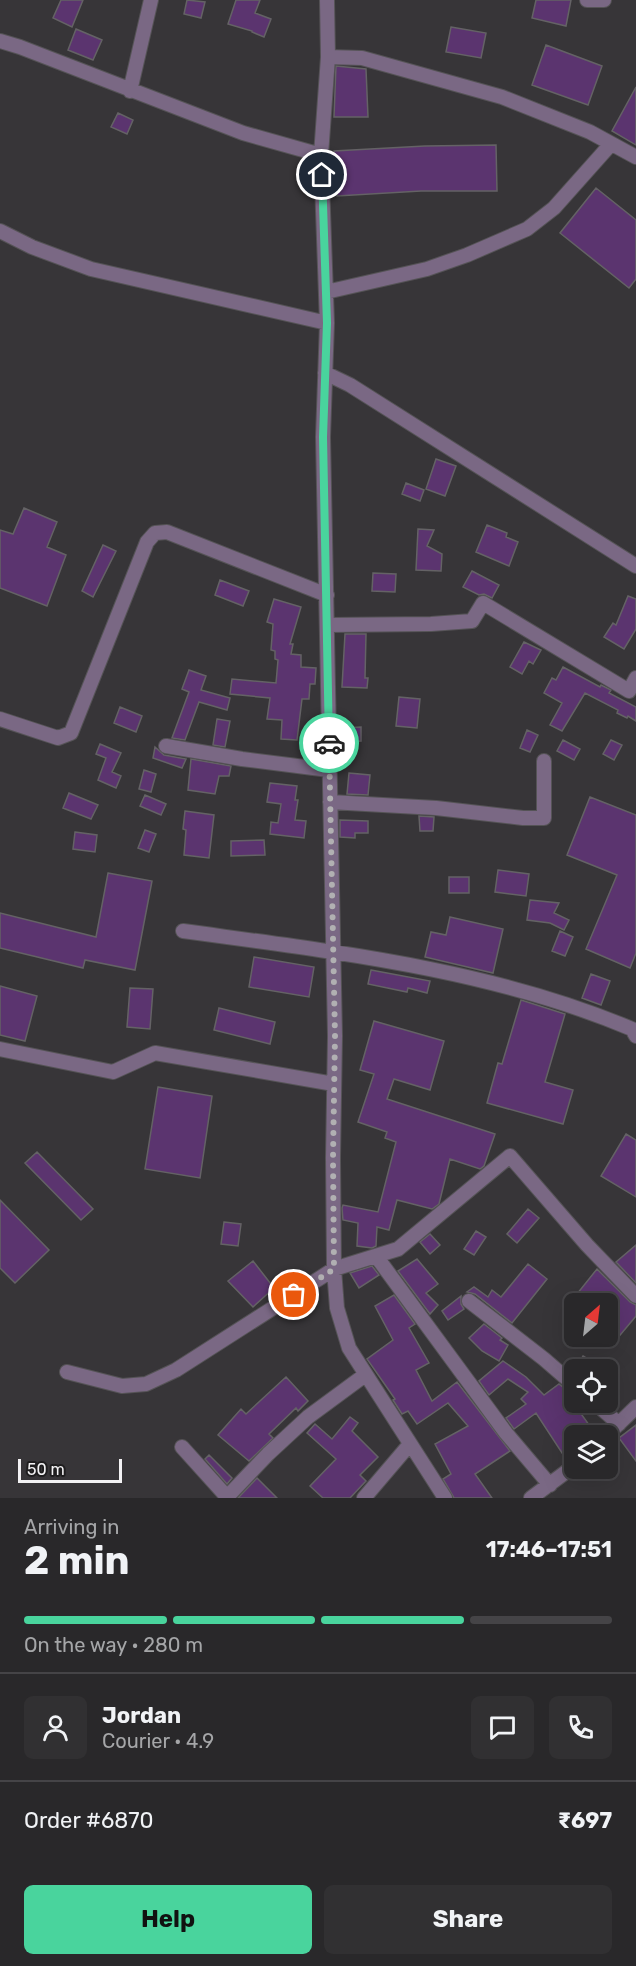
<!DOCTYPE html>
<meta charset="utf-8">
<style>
:root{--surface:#29282a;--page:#313032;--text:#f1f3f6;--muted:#a5a6a8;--line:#454447;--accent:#49d49d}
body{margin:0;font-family:Rubik,sans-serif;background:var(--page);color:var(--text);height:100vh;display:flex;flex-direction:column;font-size:22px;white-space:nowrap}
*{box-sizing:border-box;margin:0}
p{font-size:20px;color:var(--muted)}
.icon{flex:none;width:33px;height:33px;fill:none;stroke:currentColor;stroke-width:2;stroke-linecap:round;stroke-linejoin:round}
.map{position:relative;height:1498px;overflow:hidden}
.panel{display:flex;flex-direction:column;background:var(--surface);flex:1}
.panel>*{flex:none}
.needle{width:39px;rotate:28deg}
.tools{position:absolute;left:564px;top:1293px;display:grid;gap:12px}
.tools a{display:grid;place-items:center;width:54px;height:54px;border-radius:9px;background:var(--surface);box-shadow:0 6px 24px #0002,0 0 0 2px var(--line);font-size:30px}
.scale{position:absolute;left:18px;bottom:15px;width:104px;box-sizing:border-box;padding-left:6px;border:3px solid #f3f2f4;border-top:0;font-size:16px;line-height:21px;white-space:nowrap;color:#f3f2f4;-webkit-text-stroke:4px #1e1d1e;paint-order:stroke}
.pin{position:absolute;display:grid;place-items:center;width:51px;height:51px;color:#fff;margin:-26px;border:3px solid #fff;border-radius:50%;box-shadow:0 2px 6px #0007}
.courier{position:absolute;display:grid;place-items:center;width:60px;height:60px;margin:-30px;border:4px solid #49d49d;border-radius:50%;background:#fff;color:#222;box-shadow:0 2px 8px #0007}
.headline em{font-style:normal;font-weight:700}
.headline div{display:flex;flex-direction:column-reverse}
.headline{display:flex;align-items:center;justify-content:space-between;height:102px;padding:0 24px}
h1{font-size:39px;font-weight:700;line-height:45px}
.bar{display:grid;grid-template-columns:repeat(4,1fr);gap:9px 6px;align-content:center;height:72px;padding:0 24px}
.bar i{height:8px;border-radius:4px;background:var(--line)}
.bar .on{background:var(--accent)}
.bar p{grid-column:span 4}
.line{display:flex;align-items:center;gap:15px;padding:0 24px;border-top:2px solid var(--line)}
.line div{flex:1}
.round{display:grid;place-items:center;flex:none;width:63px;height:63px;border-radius:9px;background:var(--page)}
.primary-button{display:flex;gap:12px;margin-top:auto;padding:12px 24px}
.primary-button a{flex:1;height:69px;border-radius:9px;background:var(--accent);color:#111;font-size:24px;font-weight:700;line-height:69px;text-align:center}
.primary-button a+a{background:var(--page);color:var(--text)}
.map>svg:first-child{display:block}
.building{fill:#5b346f;stroke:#646265;stroke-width:1.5}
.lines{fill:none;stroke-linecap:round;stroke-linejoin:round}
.minor-casing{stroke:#555356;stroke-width:16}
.minor{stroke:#7a6884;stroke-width:14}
.done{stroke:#b1b0b2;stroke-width:6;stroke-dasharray:0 10.8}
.route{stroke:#49d49d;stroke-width:8}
</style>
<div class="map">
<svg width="636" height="1498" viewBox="0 0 636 1498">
<rect width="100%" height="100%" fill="#373538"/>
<path class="building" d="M61 0H83L72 27 53 18Z
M187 0 205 2 201 18 184 14Z
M236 0H260L255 13 271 19 264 37 252 32V31L228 24Z
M536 0H571L566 26 532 18Z
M451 27 486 33 481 58 446 52Z
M76 29 102 40 93 60 68 50Z
M546 45 602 66 588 105 532 85Z
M336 66 366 69 368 117H334Z
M636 87V145L612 131Z
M118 113 133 120 127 134 111 127Z
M496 145 497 191H421L337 196 334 151 425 146Z
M596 188 636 220V279L629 288 560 233Z
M436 459 456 466 445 496 426 489Z
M406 483 424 490 420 501 402 494Z
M24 508 57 522 47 547 66 555 47 606 0 588V530L13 534Z
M487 525 507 533 506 537 518 542 509 566 476 552Z
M418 529 434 530 427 546 442 554 441 571 416 570Z
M103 545 116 551 93 597 82 591Z
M472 571 499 585 492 598 484 594 479 595 463 587Z
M373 573 396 574 395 592 372 591Z
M220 580 249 591 243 606 215 595Z
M628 596 636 599V629L624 649 604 637 613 623 616 625Z
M274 599 301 607 290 644H293L291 654 301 655V667L316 668 315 684H310L309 699H302L297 740 281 739 282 720 267 719 270 698 230 694 232 679 276 683 278 660 275 659V651L271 650 273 624 267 622Z
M345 634H366L365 678H368L367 688 342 687Z
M524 642 541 650 533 664 529 661 522 674 510 667Z
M563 667 600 687 601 685 611 690 609 693 636 707V721L628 716 627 718 617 713 618 710 585 693 562 731 550 725 562 703 544 693 552 678 556 680Z
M189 670 206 676 201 690 230 698 227 710 199 702 185 740 172 738 189 692 182 689Z
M399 697 420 699 417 728 396 726Z
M120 707 142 716 136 732 114 723Z
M217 719 230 721 225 747 213 745Z
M361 727V741L343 742V728Z
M527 730 538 735 530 752 520 748Z
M563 740 580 749 574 760 557 751Z
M611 740 622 745 614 760 603 754Z
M100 744 121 753 112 772 121 776 116 788 98 780 106 758 96 754Z
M155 747 164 755 186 759 182 768 153 758Z
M191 759 231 766 229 776H219L215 794 188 790Z
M144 770 156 774 151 792 139 789Z
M349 773 370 775 368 795 347 794Z
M270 783 297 786 295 800H298L295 820 306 821 304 838 270 834 271 822 278 823 281 804 267 802Z
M69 793 98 805 91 819 63 808Z
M145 795 166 804 161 815 140 806Z
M590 797 636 815V953L630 968 586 949 617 875 567 855Z
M185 811 214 815 209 858 184 855 186 830 183 829Z
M419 816 434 817 433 831H420Z
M340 820 368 821V833H355V838L340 837Z
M145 830 156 834 149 852 138 848Z
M75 832 97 835 95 852 73 849Z
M264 840 265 855 231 856V841Z
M498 870 529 874 526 896 495 892Z
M108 873 152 881 135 970 85 960 83 968 0 948V913L96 937Z
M449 877H469V893H449Z
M530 900 559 903 554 913 569 920 564 930 550 923 527 920Z
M450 917 503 929 493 973 425 957 431 932 446 935Z
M560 931 573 937 565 956 552 951Z
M254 957 314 967 309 997 249 987Z
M371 970 430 981 427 993 408 988 407 992 368 984Z
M591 974 610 981 601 1005 582 998Z
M0 986 37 996 25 1041 0 1035Z
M130 988 153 989 150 1029 127 1027Z
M521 1000 565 1014 545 1082 573 1090 563 1124 487 1103 498 1063 502 1064Z
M219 1008 275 1022 270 1044 214 1030Z
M374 1021 444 1041 430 1090 394 1079 387 1099 495 1134 484 1166 480 1169 450 1159 439 1204 432 1209 397 1200 389 1230 377 1227 376 1246 372 1248 357 1246 358 1223 343 1220 342 1208 343 1205 378 1212 396 1142 385 1138 387 1132 358 1122 374 1074 360 1070Z
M158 1087 212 1096 200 1178 145 1169Z
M626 1134 636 1140V1197L601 1176Z
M37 1152 93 1209 81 1220 25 1163Z
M0 1200 49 1250 15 1283 0 1268Z
M528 1209 539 1218 517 1243 507 1234Z
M224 1222 241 1224 238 1246 221 1244Z
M476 1231 486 1237 474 1255 464 1249Z
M430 1234 440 1245 430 1254 420 1242Z
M636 1245V1283L616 1262Z
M417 1259 438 1284 426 1293 438 1305 430 1314 398 1271Z
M253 1261 274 1288 253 1307 228 1281Z
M528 1264 547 1279 512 1323 475 1294 467 1292 474 1287 488 1297 492 1290 501 1297Z
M372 1266 379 1275 359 1288 350 1273Z
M597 1269 630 1302 636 1305V1316L616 1340 608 1333V1304H569Z
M394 1295 415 1324 409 1328 429 1363 416 1370 432 1401 457 1382 510 1451 475 1474 492 1498H454L443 1479 451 1474 435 1444 468 1426 448 1403 417 1424 408 1411 402 1414 393 1400 395 1399 367 1359 393 1340 375 1306Z
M461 1296V1304L464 1309 448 1320 442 1311Z
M484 1324 502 1338 500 1340 508 1345 499 1361 482 1351 469 1338Z
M583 1356 605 1370H575Z
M503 1361 526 1377 544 1395 559 1384 569 1392 574 1394V1404L597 1436H574V1449L564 1456 536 1413 514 1429 506 1418 526 1404 521 1399 528 1392 508 1379 489 1395 479 1381Z
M286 1377 308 1401 298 1411 296 1408 269 1434 273 1438 249 1461 218 1435 241 1409 246 1414Z
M350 1417 358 1423 352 1431 378 1457 360 1475 366 1481 350 1498H323L310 1486 336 1459 307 1433 315 1424 332 1439Z
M636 1425V1461L619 1438Z
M209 1455 232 1478 227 1484 205 1459Z
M257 1478 277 1498H238Z"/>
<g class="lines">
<g class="minor-casing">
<path id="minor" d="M327 0 328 57 321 155 327 323 323 437 335 1036 333 1158 334 1269 337 1308 349 1348 445 1498
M587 0H604
M0 41 20 47 243 133 321 155
M328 57 362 58 502 97 590 132 636 157
M130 91 151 0
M0 231 32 247 91 269 327 323
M326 292 427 269 467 255 527 229 554 208 611 144
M325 373 350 385 636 566
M327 625 431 624 472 621 483 603 629 691 636 678
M0 719 58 738 71 733 147 542 155 533 167 532 327 595
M166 746 242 759 329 770
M330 802 436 808 523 818H544V761
M183 931C335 952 490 969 632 1029L636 1036
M0 1049 113 1072 155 1053 334 1084
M376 1256 506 1433 550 1485
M469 1301 544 1359 574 1385
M67 1372 122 1386 146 1384 176 1370 334 1269 398 1249 510 1156 587 1245 636 1296
M594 1402 619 1424
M606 1436 636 1407
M182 1447 228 1498
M227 1497 268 1454 308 1417 365 1375
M364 1498 410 1444
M531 1498 574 1466"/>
</g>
<use href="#minor" class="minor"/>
</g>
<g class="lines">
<path class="done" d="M294 1295 334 1269 333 1158 335 1036 329 743"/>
<path class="route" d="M322 175 327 323 323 437 329 743"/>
</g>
</svg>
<div class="tools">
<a><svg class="needle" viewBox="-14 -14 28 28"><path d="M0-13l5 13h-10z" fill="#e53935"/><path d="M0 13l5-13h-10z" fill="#a5a6a8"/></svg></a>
<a><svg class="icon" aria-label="locate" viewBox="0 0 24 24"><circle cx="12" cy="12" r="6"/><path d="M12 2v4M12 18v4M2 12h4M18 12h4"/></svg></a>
<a><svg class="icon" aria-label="layers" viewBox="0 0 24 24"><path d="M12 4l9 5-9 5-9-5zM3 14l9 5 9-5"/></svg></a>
</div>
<div class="scale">50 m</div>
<div class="pin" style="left:294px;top:1295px;background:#ea580c"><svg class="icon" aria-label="bag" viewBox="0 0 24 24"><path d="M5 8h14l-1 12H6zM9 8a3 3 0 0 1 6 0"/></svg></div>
<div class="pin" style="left:322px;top:175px;background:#1f2937"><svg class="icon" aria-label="home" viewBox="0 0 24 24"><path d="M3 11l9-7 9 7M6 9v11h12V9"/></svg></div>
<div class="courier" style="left:329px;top:743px"><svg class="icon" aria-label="car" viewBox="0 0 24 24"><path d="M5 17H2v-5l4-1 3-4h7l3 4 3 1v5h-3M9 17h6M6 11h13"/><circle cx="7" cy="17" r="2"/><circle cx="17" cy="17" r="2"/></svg></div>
</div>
<section class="panel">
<div class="headline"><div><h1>2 min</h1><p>Arriving in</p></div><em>17:46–17:51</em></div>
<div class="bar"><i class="on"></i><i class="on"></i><i class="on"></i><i></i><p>On the way · 280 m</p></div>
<div class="line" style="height:108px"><a class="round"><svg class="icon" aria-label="person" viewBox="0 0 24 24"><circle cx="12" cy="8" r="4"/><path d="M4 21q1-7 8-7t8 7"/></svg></a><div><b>Jordan</b><p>Courier · 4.9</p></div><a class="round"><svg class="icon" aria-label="chat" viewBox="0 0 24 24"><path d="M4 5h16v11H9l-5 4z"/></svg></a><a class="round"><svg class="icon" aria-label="phone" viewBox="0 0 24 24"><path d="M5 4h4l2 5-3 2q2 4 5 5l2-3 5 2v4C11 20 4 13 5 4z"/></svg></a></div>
<div class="line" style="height:78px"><div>Order #6870</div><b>₹697</b></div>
<div class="primary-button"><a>Help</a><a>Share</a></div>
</section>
